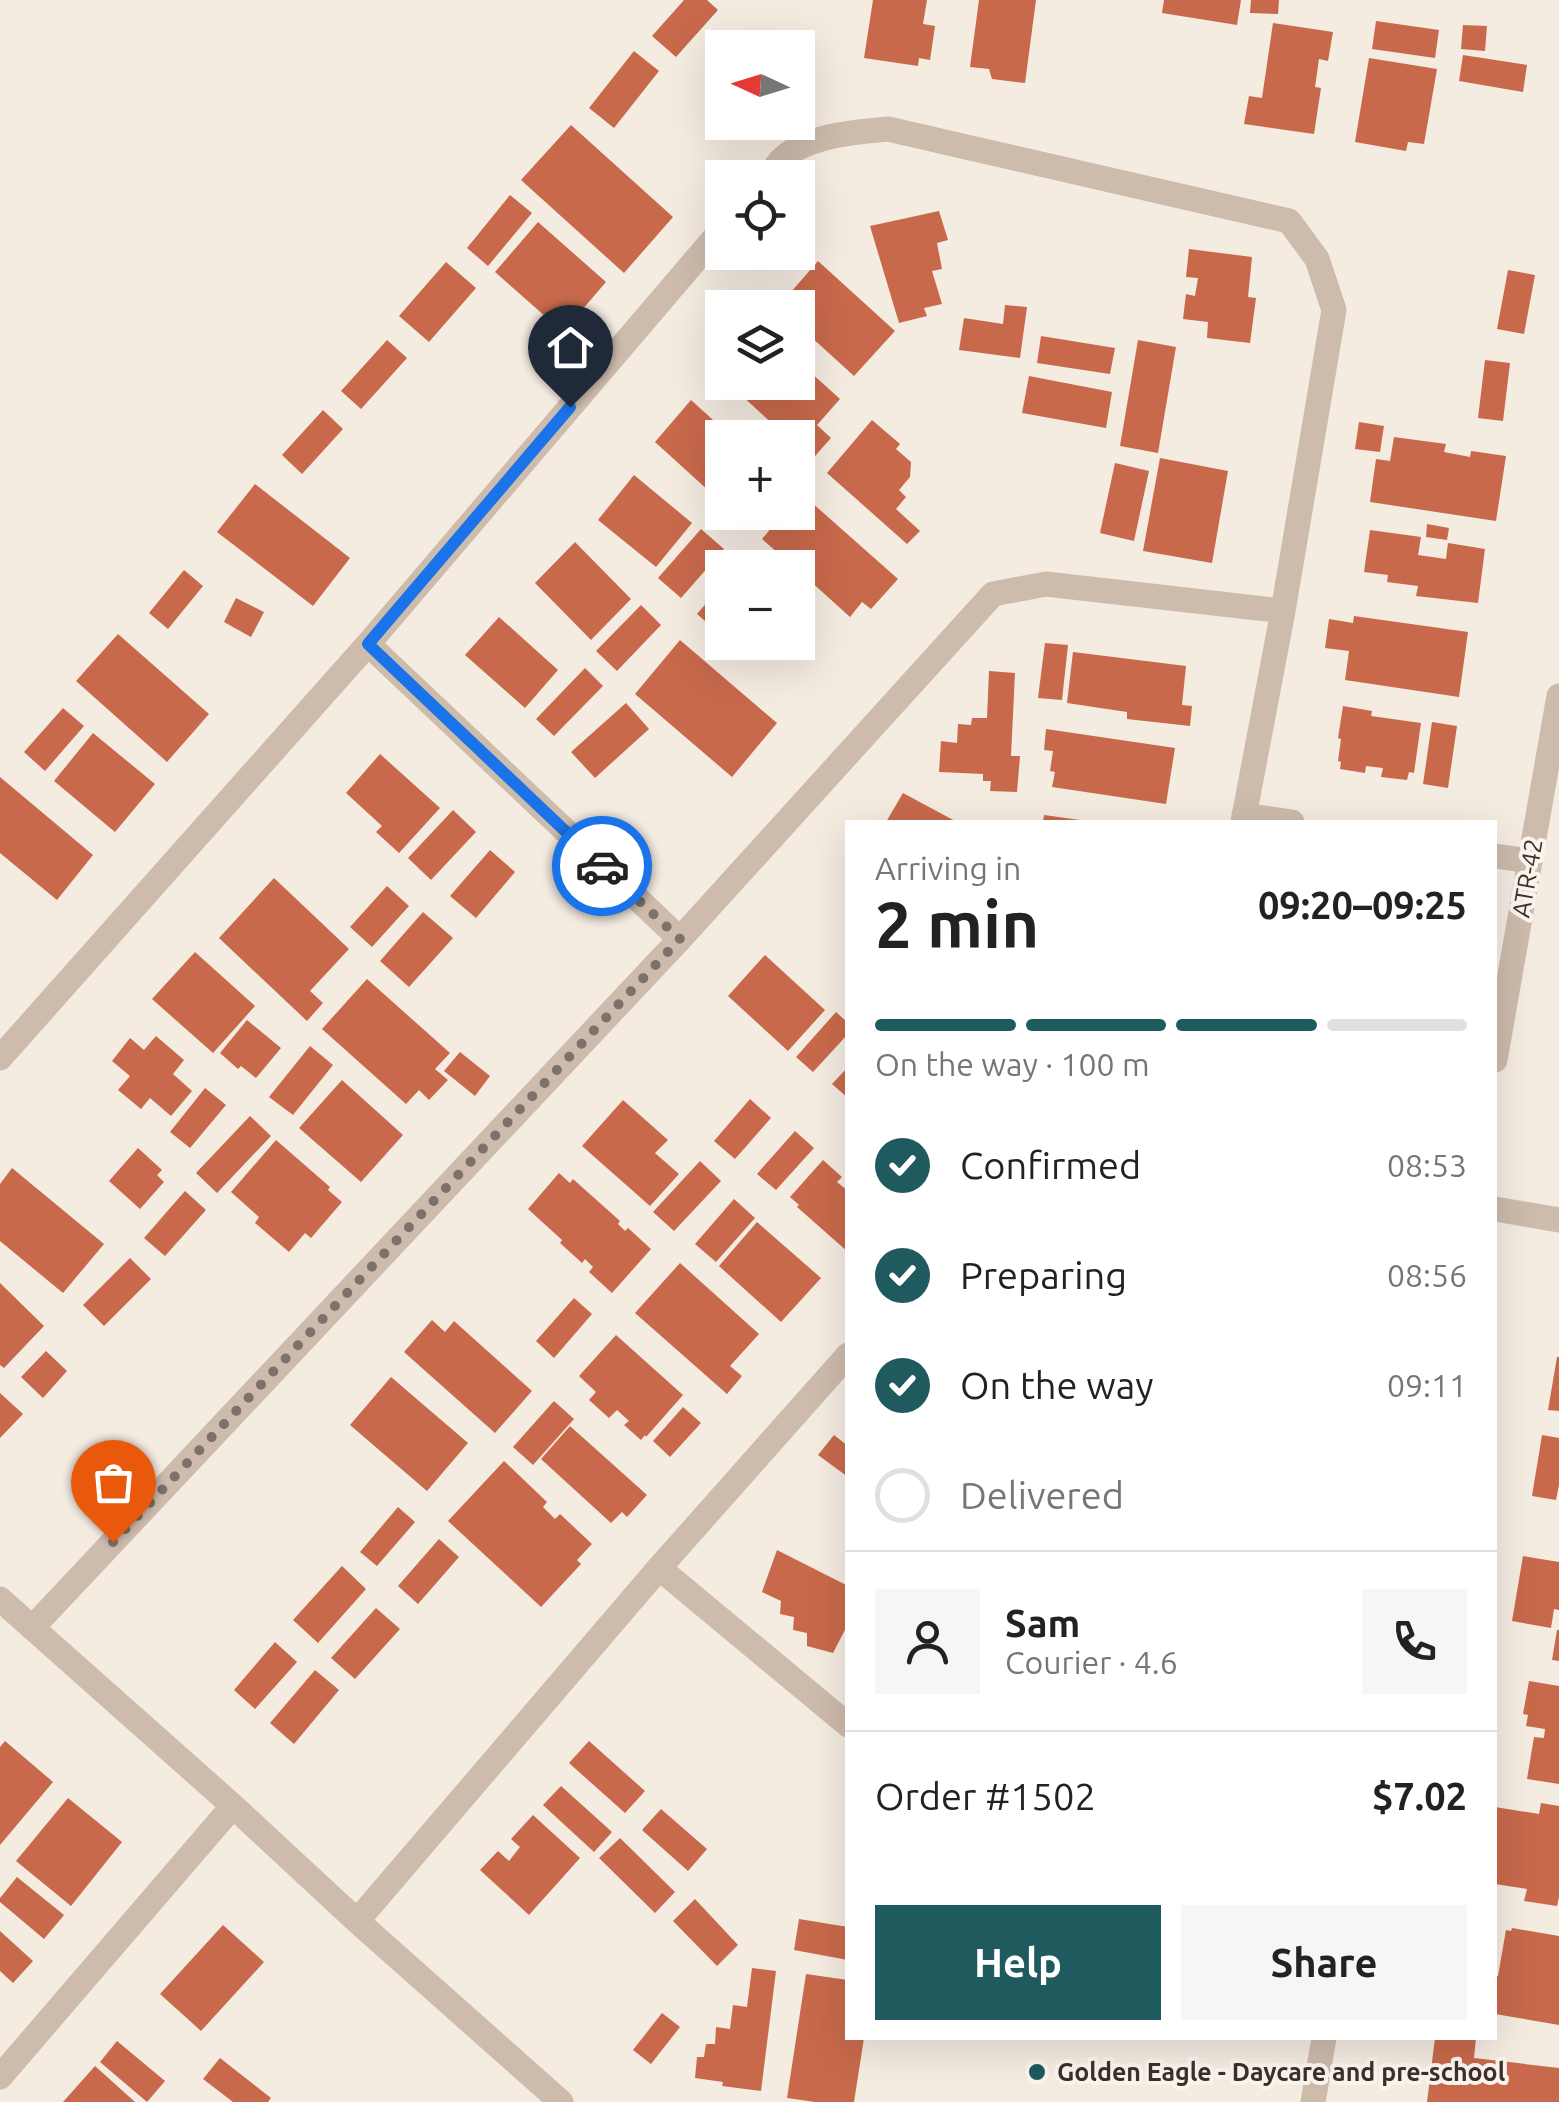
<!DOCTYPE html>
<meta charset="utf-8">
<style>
:root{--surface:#fff;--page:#f6f6f6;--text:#222;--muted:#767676;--line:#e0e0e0;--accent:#1f5a5e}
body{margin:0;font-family:Ubuntu,sans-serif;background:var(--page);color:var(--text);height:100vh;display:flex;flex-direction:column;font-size:38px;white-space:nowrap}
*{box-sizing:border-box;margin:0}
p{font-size:32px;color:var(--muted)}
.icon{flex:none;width:55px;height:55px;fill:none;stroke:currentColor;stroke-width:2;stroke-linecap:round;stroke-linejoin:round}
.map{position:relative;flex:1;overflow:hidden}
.sheet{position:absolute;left:845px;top:820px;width:652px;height:1220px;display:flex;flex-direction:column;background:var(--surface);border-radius:0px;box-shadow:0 10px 40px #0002}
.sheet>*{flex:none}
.needle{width:65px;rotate:274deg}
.fabs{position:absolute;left:705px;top:30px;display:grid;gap:20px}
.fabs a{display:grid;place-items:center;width:110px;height:110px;border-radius:0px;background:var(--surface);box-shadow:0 10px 40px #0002;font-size:50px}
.pin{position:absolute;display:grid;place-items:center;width:85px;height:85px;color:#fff;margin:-102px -42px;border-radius:50% 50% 50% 0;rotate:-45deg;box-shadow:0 0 10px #0007}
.pin .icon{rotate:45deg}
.courier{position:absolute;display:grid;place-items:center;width:100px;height:100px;margin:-50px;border:8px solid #1a73e8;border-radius:50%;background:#fff;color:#222;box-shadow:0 2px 12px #0007}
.overview em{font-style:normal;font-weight:700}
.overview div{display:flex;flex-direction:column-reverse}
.overview{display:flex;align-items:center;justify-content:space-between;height:170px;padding:0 30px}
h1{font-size:65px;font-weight:700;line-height:75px}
.bar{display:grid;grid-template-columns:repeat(4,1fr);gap:15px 10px;align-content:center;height:120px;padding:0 30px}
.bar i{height:12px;border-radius:8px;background:var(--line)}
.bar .selected{background:var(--accent)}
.bar p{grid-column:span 4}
.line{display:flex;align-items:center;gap:25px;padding:0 30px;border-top:2px solid var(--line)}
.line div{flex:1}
.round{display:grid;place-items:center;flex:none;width:105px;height:105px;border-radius:0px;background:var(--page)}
ol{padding:0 30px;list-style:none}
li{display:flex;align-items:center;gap:30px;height:110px}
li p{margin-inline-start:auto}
li .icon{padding:10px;border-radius:50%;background:var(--accent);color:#fff;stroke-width:4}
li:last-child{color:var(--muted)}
li i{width:55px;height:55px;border:5px solid var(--line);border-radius:50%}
.action{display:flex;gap:20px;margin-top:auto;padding:20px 30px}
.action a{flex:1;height:115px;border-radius:0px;background:var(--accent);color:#fff;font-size:40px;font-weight:700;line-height:115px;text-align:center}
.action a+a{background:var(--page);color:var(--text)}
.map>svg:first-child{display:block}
.building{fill:#c8694b}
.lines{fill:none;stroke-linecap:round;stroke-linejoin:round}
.minor{stroke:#cdbbac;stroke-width:25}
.tertiary{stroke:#cdbbac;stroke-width:25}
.done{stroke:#7c716b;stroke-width:10;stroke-dasharray:0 18}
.route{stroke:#1a73e8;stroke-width:12}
.poi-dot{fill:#1f5a5e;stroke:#fbf5ee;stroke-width:4}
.labels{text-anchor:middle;stroke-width:8;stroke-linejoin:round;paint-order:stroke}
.street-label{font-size:25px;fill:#3b302b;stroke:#fbf5ee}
.poi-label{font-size:25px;font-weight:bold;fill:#3b302b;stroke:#fbf5ee;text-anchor:start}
</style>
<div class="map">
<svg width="1559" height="2102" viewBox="0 0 1559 2102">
<rect width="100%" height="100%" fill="#f4ebe1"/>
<path class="building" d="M684 0H707L718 10 676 57 652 36Z
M873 0H927L923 24 935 26 930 60 919 58 918 66 864 58Z
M979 0H1036L1025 83 992 79 989 69 970 67Z
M1164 0H1241L1237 25 1162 13Z
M1251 0H1279L1278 14 1250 13Z
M1376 21 1439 30 1435 58 1372 49Z
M1273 23 1333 32 1328 61 1319 59 1315 87 1321 88 1314 134 1244 124 1249 96 1262 98Z
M1463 25 1487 26 1485 51 1461 49Z
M634 51 659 71 614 128 589 108Z
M1463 55 1527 65 1523 92 1459 81Z
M1369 58 1437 69 1424 144 1408 142 1406 151 1355 142Z
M571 125 673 217 624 273 521 180Z
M510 195 532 213 488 266 467 248Z
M939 211 948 240 937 243 942 269 932 271 942 304 924 308 927 316 899 323 870 226Z
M538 222 606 282 563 332 495 272Z
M1189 249 1252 257 1248 297 1256 298 1250 343 1207 338 1208 322 1183 319 1186 294 1195 296 1198 278 1186 277Z
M818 261 895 331 854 376 798 325V308H777Z
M446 262 476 288 429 342 399 316Z
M1508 270 1535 275 1524 334 1497 329Z
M1005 305 1027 307 1020 358 959 350 964 318 1003 324Z
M1041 336 1115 348 1110 374 1037 363Z
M387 340 407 358 361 409 341 391Z
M1138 340 1176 347 1158 453 1120 446Z
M1485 360 1510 363 1503 421 1478 418Z
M798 361 840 399 817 425 831 438 808 464 798 455V438H788L727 382H798Z
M1029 376 1112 392 1106 428 1022 413Z
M691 400 733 438H722V475L709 491 655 442Z
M323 410 343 429 302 474 282 455Z
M872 420 900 444 896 449 911 462 910 477 899 490 906 497 896 509 920 531 907 544 827 473Z
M1359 422 1384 426 1380 452 1355 449Z
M1394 437 1446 444 1444 452 1470 457 1471 451 1506 456 1496 521 1370 502 1376 459 1390 461Z
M1160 458 1228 471 1212 563 1143 551Z
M1115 463 1149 471 1134 541 1100 533Z
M634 475 692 523 656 567 598 520Z
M255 484 350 558 313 606 217 532Z
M802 494 898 579 871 609 862 602 850 617 798 570V568H795L762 539 785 512H798V499Z
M1427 524 1449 528 1447 540 1426 537Z
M701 529 724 549 681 598 658 578Z
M1370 530 1421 537 1418 555 1446 559 1448 543 1485 549 1478 603 1416 596 1418 586 1387 582 1388 575 1364 572Z
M575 542 631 599 591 640 535 583Z
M184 570 203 586 168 629 149 613Z
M722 585V636L697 614Z
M236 598 264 612 251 637 224 622Z
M641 605 661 625 617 671 596 651Z
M1354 616 1468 632 1459 697 1345 680 1349 651 1325 648 1329 619 1353 623Z
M499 617 558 670 525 708 465 655Z
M118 634 209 714 167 762 76 681Z
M680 640 777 723 732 777 635 694Z
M1045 643 1068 645 1062 700 1038 698Z
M1073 652 1186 666 1182 705 1192 706 1190 726 1127 719V712L1067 703Z
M585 668 603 686 554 736 536 719Z
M989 671 1015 673 1011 756H1020L1017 792 990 791 991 781H983V774L939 772 941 741 957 743 958 724 971 725 972 718H987Z
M626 703 649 729 595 778 571 752Z
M1343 706 1372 711 1371 716 1421 723 1414 773 1409 772 1407 780 1381 777 1383 768 1366 766 1365 773 1340 769 1341 762 1338 761 1341 739 1338 738Z
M63 708 84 726 45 771 24 752Z
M1432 722 1457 726 1448 788 1423 784Z
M1046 729 1175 748 1166 804 1052 787 1055 772 1050 771 1053 751 1044 750Z
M93 733 155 784 115 832 54 781Z
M380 754 440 808 399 853 376 832 382 826 346 793Z
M0 777 93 855 57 900 0 853Z
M903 793 957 822H886Z
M453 810 476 832 431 880 408 858Z
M1044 815 1080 820V822H1043Z
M490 850 515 872 476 918 450 896Z
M274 878 349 949 310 991 323 1003 307 1021 219 938Z
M387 886 409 906 372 947 350 927Z
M423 912 453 938 409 987 380 961Z
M195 952 255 1006 213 1053 152 999Z
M765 955 825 1010 788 1051 728 996Z
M367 979 450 1053 435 1069 448 1080 429 1100 419 1090 406 1104 322 1029Z
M836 1012 848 1023V1034L813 1072 796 1057Z
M247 1020 281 1048 256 1078 241 1066 238 1069 220 1053Z
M156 1036 184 1060 173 1074 192 1091 171 1116 150 1098 141 1109 118 1090 130 1076 112 1061 130 1038 144 1050Z
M310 1046 333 1065 293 1115 269 1097Z
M460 1052 490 1076 475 1096 444 1071Z
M848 1067V1098L832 1084Z
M342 1080 403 1135 361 1182 299 1128Z
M205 1088 226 1105 190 1148 170 1132Z
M750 1099 771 1118 735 1159 714 1141Z
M623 1100 668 1140 655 1153 679 1174 650 1206 582 1146Z
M250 1116 271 1136 217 1193 196 1173Z
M795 1131 814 1148 776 1190 757 1174Z
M276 1140 330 1187 328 1190 342 1202 311 1238 305 1233 289 1252 255 1223 259 1217 231 1192Z
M138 1148 162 1170 157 1175 164 1182 140 1209 109 1181Z
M823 1160 842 1177 837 1182 848 1191V1252L797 1207 799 1205 790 1197Z
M700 1161 721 1181 674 1231 653 1212Z
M12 1168 104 1244 63 1293 0 1241V1184Z
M559 1173 570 1183 573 1179 620 1221 618 1224 625 1231 628 1228 651 1249 612 1293 589 1272 593 1267 585 1259 582 1263 560 1243 562 1240 528 1209Z
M185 1191 206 1210 165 1256 144 1238Z
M734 1199 755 1218 716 1262 695 1244Z
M757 1222 821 1278 781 1322 719 1266Z
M130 1258 151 1279 104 1326 83 1305Z
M680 1263 759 1334 730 1366 742 1376 727 1394 635 1313Z
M0 1283 44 1326 4 1368 0 1365Z
M574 1298 592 1314 554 1358 536 1341Z
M432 1320 445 1332 454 1321 532 1391 495 1433 404 1352Z
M616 1335 683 1395 646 1437 645 1435 641 1440 624 1425 629 1421 617 1410 609 1418 589 1400 596 1392 579 1376Z
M46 1351 67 1371 43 1398 21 1377Z
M1557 1357H1559V1411L1548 1410Z
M391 1377 468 1443 427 1491 350 1425Z
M0 1393 23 1414 0 1438Z
M554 1401 574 1419 533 1465 513 1447Z
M683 1407 701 1423 670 1457 653 1441Z
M570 1426 647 1495 627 1517 622 1512 611 1523 541 1459Z
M834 1435 848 1446V1477L818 1455Z
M1542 1435 1559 1438V1485L1556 1500 1532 1496Z
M504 1461 547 1502 543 1507 555 1519 560 1514 592 1544 577 1560 581 1564 541 1607 448 1521Z
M398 1507 415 1522 377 1566 360 1552Z
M439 1539 459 1557 418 1604 398 1586Z
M777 1550 848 1586V1624L833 1653 807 1646V1633L793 1630 794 1617 780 1614 781 1601 762 1592Z
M1523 1556 1559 1562V1610L1554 1609 1551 1628 1512 1621Z
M342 1566 366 1589 318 1643 293 1620Z
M376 1608 400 1629 355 1679 331 1658Z
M1557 1630H1559V1661L1552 1660Z
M275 1642 297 1662 255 1709 234 1690Z
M315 1670 339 1690 294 1744 270 1723Z
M1529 1681 1559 1686V1784L1527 1779 1534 1737 1544 1738 1545 1729 1526 1726 1528 1715 1523 1714Z
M5 1741 53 1782 0 1845V1747Z
M589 1741 645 1791 625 1813 569 1763Z
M561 1786 612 1832 594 1852 543 1805Z
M68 1798 122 1842 71 1906 16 1861Z
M1541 1803 1559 1806V1897L1557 1906 1524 1901 1527 1889 1495 1884V1807L1539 1814Z
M661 1809 707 1849 688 1871 642 1830Z
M533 1815 580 1858 529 1915 480 1870 498 1851 509 1861 520 1847 511 1839Z
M620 1838 675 1892 655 1913 599 1858Z
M17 1877 64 1915 44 1939 0 1902V1898Z
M695 1899 738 1945 717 1966 673 1921Z
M799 1919 848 1927V1960L794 1950Z
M223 1925 264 1962 201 2031 160 1994Z
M1512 1928 1559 1936V2025L1495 2014V1976H1498L1506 1930 1511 1931Z
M0 1931 33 1961 13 1983 0 1971Z
M752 1968 776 1971 761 2091 722 2086 723 2082 695 2078 697 2057H704L706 2044H715L716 2027 730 2029 733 2005 747 2007Z
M806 1974 848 1980V2038H864L854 2102H815L787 2098Z
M662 2013 680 2027 651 2064 633 2050Z
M1435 2038H1476L1474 2058 1559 2068V2102H1427Z
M117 2041 165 2081 147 2102 100 2062Z
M220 2058 271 2098 268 2102H233L203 2079Z
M95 2066 135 2102H63Z"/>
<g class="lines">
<path class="minor" d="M767 178C772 172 777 164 782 159 809 135 855 132 888 129L1289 221 1317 259 1334 310 1283 611 1243 822
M368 644 680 939
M1244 815 1292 822
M1495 856 1530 861
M0 1058 368 644 722 229
M1495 1209 1559 1220
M659 1568 848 1725
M0 1599 233 1806 357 1921 561 2102
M32 1628 680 939 993 594 1046 584 1283 611
M357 1921 659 1568 848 1355
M0 2077 233 1806"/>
<path class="tertiary" d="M1495 1060 1559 696
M1313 2102 1324 2038"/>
</g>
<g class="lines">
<path class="done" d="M113 1542 680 939 602 866"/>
<path class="route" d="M570 407 368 644 602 866"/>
</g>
<circle class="poi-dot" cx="1037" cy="2072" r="10"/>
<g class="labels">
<g class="street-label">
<text transform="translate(1527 878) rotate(-80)" y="9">ATR-42</text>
</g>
<g class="poi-label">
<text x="1057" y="2081">Golden Eagle - Daycare and pre-school</text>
</g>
</g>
</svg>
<div class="fabs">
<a><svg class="needle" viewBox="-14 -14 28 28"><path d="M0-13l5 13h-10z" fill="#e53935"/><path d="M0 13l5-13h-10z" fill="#767676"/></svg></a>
<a><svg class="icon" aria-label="locate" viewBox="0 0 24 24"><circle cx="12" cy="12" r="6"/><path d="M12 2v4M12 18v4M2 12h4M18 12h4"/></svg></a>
<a><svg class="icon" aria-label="layers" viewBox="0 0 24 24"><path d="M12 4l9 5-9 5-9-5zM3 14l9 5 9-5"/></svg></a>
<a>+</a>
<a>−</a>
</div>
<div class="pin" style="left:113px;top:1542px;background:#ea580c"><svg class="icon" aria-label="bag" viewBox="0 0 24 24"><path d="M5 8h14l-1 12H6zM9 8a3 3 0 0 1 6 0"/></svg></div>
<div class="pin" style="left:570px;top:407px;background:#1f2937"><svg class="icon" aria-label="home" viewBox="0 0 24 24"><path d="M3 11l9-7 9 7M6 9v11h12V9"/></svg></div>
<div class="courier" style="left:602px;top:866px"><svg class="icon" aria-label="car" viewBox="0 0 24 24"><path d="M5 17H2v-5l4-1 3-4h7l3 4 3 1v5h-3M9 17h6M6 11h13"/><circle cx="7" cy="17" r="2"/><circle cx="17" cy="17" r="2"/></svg></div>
<section class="sheet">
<div class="overview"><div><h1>2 min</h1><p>Arriving in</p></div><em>09:20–09:25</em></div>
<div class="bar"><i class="selected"></i><i class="selected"></i><i class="selected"></i><i></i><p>On the way · 100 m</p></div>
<ol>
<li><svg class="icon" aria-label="check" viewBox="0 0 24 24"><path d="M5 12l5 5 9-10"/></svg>Confirmed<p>08:53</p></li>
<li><svg class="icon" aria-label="check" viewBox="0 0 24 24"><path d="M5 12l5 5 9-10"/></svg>Preparing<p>08:56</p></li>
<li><svg class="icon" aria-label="check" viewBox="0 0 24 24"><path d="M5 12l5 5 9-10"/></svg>On the way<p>09:11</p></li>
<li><i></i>Delivered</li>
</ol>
<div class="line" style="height:180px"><a class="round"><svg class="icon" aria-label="person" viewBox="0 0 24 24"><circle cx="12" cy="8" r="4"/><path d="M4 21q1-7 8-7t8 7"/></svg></a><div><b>Sam</b><p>Courier · 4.6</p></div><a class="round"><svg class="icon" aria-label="phone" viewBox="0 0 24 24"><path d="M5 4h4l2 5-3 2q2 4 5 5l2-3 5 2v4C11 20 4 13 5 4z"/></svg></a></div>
<div class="line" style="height:130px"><div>Order #1502</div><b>$7.02</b></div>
<div class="action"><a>Help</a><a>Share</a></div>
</section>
</div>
